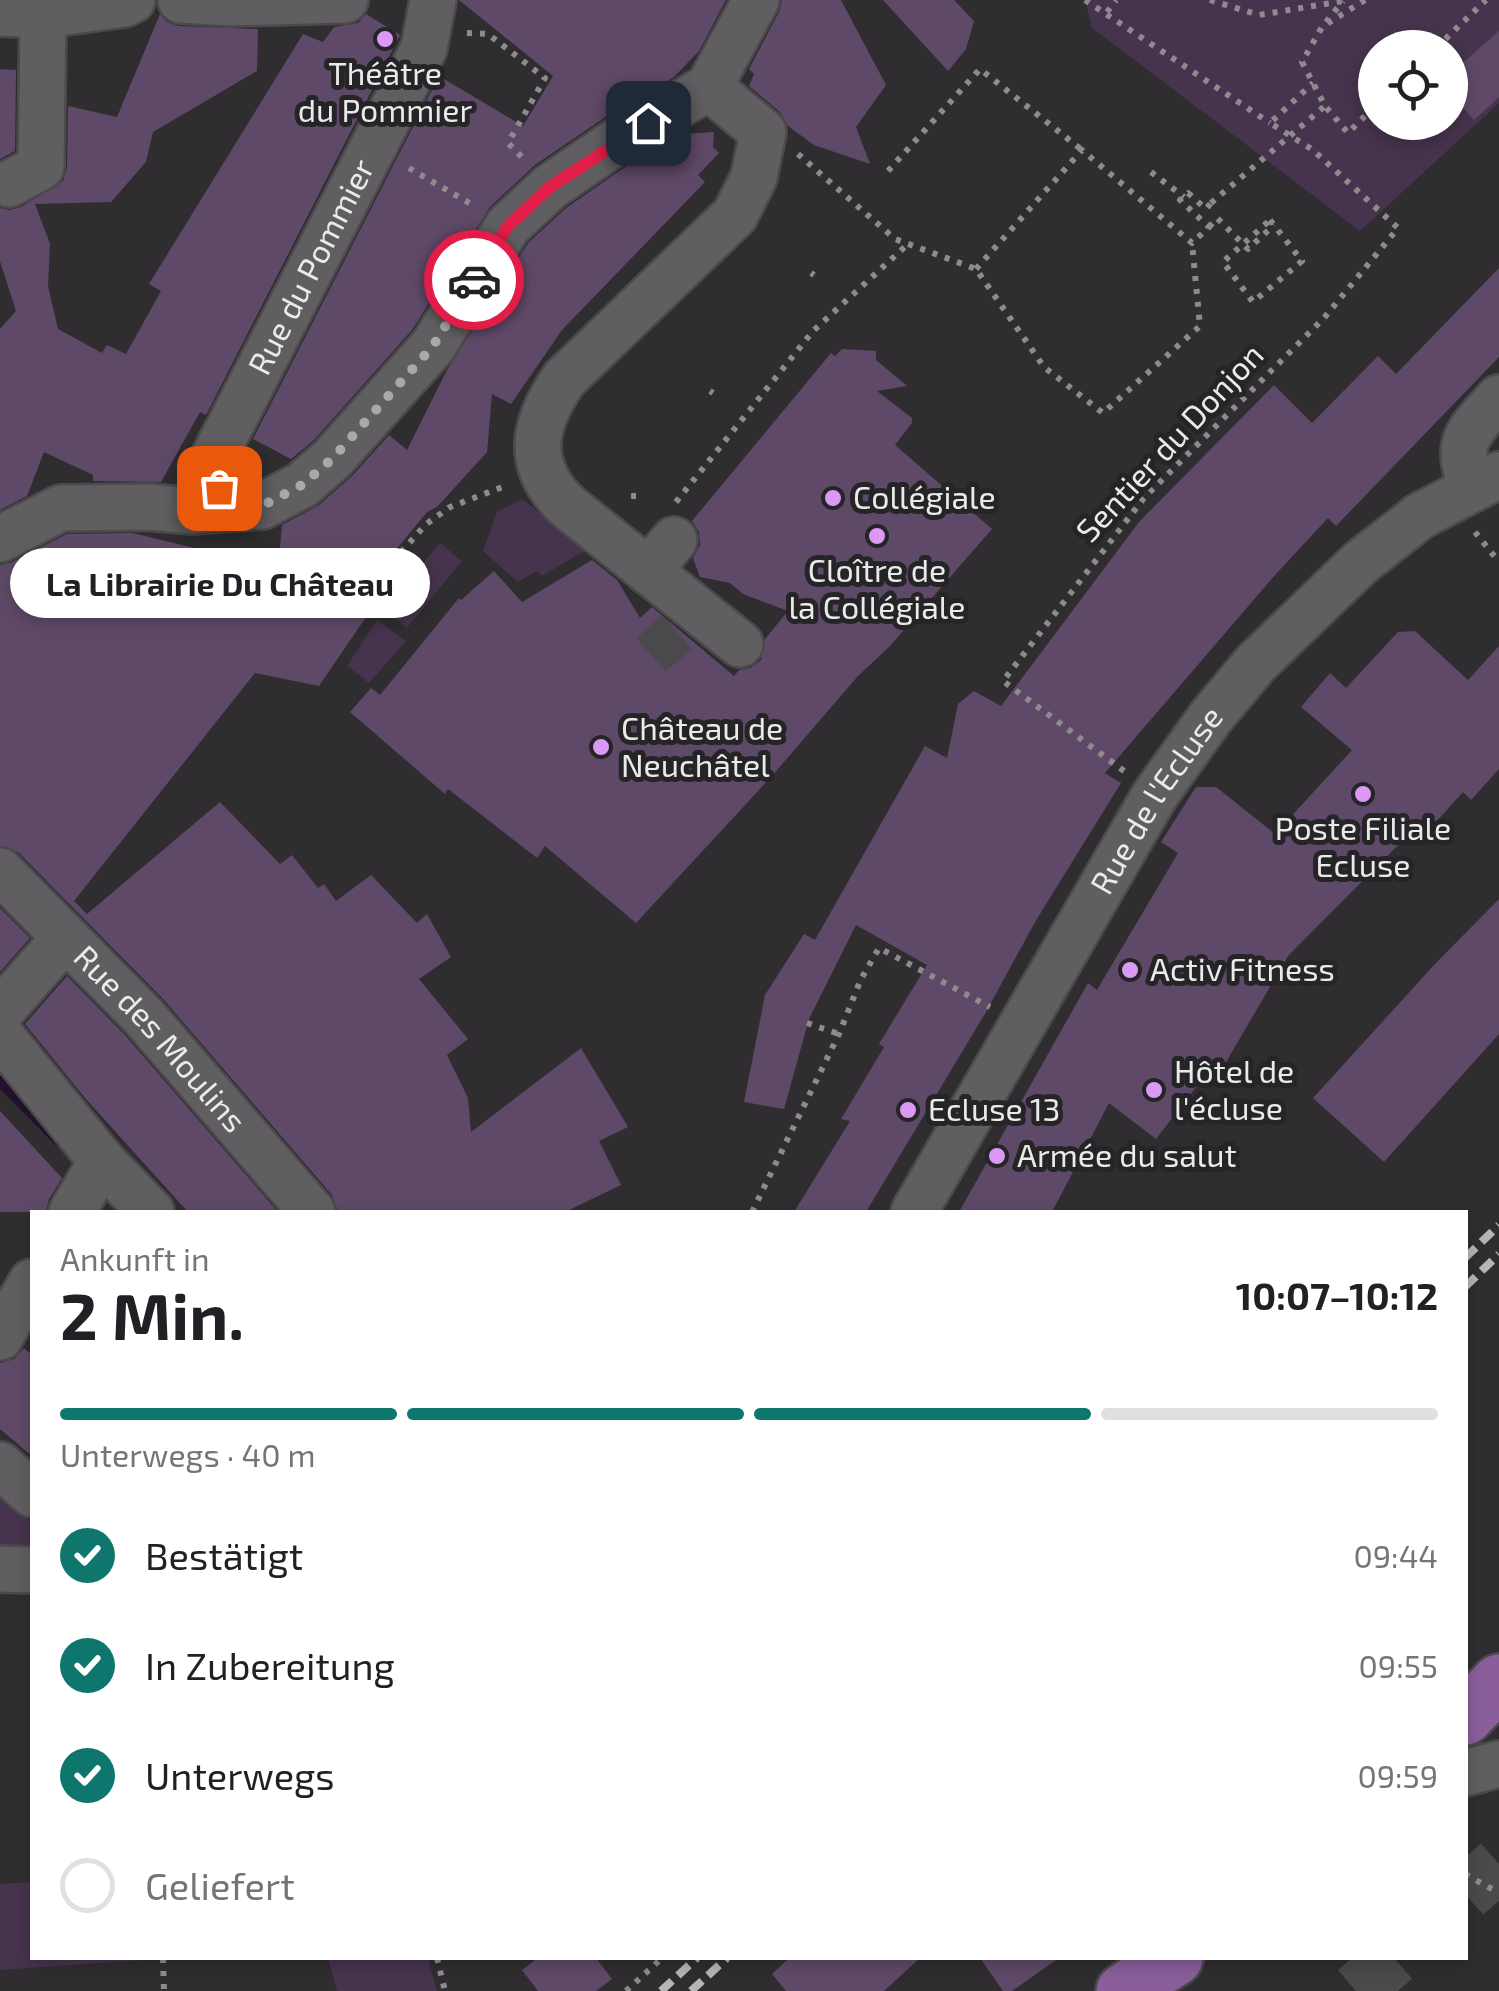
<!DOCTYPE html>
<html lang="de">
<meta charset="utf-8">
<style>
:root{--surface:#fff;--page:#f6f6f6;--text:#202124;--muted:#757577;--line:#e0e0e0;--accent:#0f766e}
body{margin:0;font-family:"Exo 2",sans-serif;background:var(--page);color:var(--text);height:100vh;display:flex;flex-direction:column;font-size:38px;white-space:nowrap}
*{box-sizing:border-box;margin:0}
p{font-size:32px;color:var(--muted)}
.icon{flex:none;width:55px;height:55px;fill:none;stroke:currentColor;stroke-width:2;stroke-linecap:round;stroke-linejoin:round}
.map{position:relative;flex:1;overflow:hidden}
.side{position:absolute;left:30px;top:1210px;width:1438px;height:750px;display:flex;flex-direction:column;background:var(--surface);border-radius:0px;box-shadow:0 5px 15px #0003}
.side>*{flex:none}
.controls{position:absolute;left:1358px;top:30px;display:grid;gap:20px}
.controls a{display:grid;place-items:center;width:110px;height:110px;border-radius:50%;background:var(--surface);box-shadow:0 5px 15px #0003;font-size:50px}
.pin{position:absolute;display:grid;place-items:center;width:85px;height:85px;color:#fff;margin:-42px;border-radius:20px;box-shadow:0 5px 15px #0006}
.courier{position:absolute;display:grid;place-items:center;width:100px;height:100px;margin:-50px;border:8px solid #e11d48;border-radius:50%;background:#fff;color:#222;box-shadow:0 2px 12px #0007}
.bubble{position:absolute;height:70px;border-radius:35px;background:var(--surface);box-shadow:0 5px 15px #0003;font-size:32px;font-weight:700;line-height:70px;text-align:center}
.headline em{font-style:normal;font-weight:700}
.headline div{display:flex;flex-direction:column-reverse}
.headline{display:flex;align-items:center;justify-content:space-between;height:170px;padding:0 30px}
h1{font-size:65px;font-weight:700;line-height:75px}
.bar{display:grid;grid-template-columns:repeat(4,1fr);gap:15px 10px;align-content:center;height:120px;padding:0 30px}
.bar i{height:12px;border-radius:8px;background:var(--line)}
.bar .on{background:var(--accent)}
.bar p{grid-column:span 4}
ol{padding:0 30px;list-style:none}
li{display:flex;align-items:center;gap:30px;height:110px}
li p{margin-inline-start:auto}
li .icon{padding:10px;border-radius:50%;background:var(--accent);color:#fff;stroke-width:4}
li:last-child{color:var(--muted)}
li i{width:55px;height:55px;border:5px solid var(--line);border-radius:50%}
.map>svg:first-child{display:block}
.green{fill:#46334d;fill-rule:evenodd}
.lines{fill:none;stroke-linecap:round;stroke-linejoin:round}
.stream{stroke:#23102b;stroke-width:11}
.building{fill:#5f4968}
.minor-tunnel{stroke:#4b494c;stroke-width:45;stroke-dasharray:45 22;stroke-linecap:butt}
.highway-tunnel{stroke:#4b494c;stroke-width:55;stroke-dasharray:55 28;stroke-linecap:butt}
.minor-casing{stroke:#4a494b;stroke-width:50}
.major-casing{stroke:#4a494b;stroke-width:60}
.path{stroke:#8d8b8d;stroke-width:6;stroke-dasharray:5 8;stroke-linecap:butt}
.minor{stroke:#605e61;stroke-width:45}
.major{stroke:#8a5e9b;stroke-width:55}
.rail{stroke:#b6b5b6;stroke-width:8;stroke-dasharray:15 8;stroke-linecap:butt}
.path-bridge{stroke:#8d8b8d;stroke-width:6;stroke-dasharray:5 8;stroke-linecap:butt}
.done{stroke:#a9a8aa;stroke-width:10;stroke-dasharray:0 18}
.route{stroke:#e11d48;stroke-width:12}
.poi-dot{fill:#db99f5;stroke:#252426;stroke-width:4}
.labels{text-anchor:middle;stroke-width:10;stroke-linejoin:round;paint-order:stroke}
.poi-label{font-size:32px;fill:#ebeaeb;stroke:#252426;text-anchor:start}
.street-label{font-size:32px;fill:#ebeaeb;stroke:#252426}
</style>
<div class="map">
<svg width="1499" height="1991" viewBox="0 0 1499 1991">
<rect width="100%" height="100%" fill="#2f2d30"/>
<path class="green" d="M1085 0H1499V103L1360 231 1092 28ZM1375 48H1450V122H1375Z
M522 499 586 550 542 576 537 571 518 582 483 551 497 512Z
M440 543 462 561 407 628 384 609Z
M377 620 406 641 369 683 347 666Z
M0 1496 32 1523V1546L0 1547Z
M32 1882V1958L156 1959 0 1970V1884Z
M328 1958H428L437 1991H337Z"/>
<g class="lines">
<path class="stream" d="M0 1081 59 1141"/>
</g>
<path class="building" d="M459 0H726L699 51 674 77 604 118 535 165 490 207 412 330 314 440 291 459 253 439 439 76 523 126 553 76Z
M782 0H841L886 85 856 127 870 164 814 145 788 126 780 112 749 86 754 74 749 69 779 12Z
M883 0H954L974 21 966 49 948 71Z
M160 14 167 22 179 26 258 29 257 71 153 132 146 162 111 202 35 204 50 244 48 286 58 329 102 353 107 345 126 354 161 291 149 284 303 34 323 42 334 27 358 23 366 14 400 35 206 415 200 412 161 482 93 481V475L44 452 27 496 0 510V329L16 311 0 261V208L9 210 21 207 63 181 67 167 68 106 117 117Z
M1499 31V97L1474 120 1450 93V74Z
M0 69 16 70 15 151 0 159Z
M714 132 713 147 719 153 698 175 705 182 562 330 511 404 492 394 487 452 437 507 427 512 362 591 381 595 319 686 255 673 74 901 87 914 220 802 280 864 292 855 318 888 324 884 336 901 371 875 417 923 427 914 451 957 419 979 468 1039 447 1055 468 1098 471 1132 581 1048 628 1127 599 1141 621 1185 565 1212H338L332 1195 163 999 19 853 0 846V565L12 562 67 534 132 533 278 568 282 525 319 505 352 476 389 435 407 450 447 370 528 243 566 208 631 163 682 134Z
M1499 268V357L1336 526 1328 518 1275 575 1105 773 1121 783 1035 922 986 1012 866 1212H794L850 1121 841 1119 884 1047 879 1044 927 965 856 925 809 1019 784 1109 744 1102 765 995 804 934 815 940 925 746 947 758 958 704 974 691 1001 706 1139 522 1274 385 1312 423 1378 356 1396 374Z
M842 349 876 351V360L907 386 877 391 912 418V423L895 445 992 529 889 647 858 676 771 777 636 923 545 846 537 858 448 789 445 794 350 712 371 688 380 695 459 598 461 600 494 571 522 602 592 560 617 580 640 618 652 607 734 676 739 670 750 668 761 660 765 639 788 611 743 594 730 583 700 577 693 558 700 545 699 532 692 521 831 353 835 356Z
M1415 631 1468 680 1499 646V769L1471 800 1463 792 1436 822 1428 815 1288 956 1222 1069 1214 1064 1156 1139 1109 1103 1052 1212H959L1088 983 1097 990 1178 853 1161 842 1196 787H1216L1275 834 1352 750 1301 707 1330 673 1346 688 1398 632Z
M1499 899V1034L1384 1162 1313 1098 1435 964Z
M0 908 30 938 0 972Z
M67 976 125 1035 278 1212H188L85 1098 25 1024Z
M0 1111 62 1178 49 1199 46 1212H0Z
M24 1348 32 1355V1456L0 1429V1363L14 1359Z
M538 1958H596L612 1979 596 1991H538L522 1970Z
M789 1958H920L884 1991H786L772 1974Z
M980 1958H1059L1012 1991H1003Z"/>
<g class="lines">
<path class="minor-tunnel" d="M651 655 677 632"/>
<path class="highway-tunnel" d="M1465 1894 1499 1864
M1356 1991 1394 1958"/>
<g class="minor-casing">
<g id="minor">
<path d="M181 0 230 3 345 0"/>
<path d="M0 13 43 15 124 4 132 0"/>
<path d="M709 87 763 132 754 177 735 215 564 379C533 424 525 464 566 505L740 644"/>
<path d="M9 184 41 167 43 15"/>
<path d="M1473 488C1453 441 1468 433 1499 398"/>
<path id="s1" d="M262 506 219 488 213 459 424 48 433 0"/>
<path d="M0 539 61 508 149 507 192 511 262 506 302 485 332 459 433 346 508 226 550 187 617 141 709 87 756 0"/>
<path d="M648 571 674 540"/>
<path id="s2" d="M0 871 144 1017 312 1212"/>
<path d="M0 1012 64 939"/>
<path d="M0 1035 102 1161 151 1212"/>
<path d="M72 1212 102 1161"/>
<path id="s3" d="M914 1212 1155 795 1210 718 1255 664 1360 563 1420 516 1499 475"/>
<path d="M0 1337 32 1282"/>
<path d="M0 1465 32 1494"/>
<path d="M0 1569 32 1570"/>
<path d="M1465 1773 1499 1764"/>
</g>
</g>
<g class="major-casing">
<path id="major" d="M1465 1717 1499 1682
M1124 1991 1175 1958"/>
</g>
<path class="path" d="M1085 0 1270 123
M1210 0 1259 15 1343 1
M1365 0 1322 27 1302 62 1325 106 1348 133 1375 106
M1107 12 1116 0
M1326 22 1343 1
M467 33 488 34 545 78 508 143 522 157
M1436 48 1486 0
M798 154 895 239 976 269 1044 367 1103 413 1200 326 1192 243
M409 168 476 207
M888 171 980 69 1082 150
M1151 172 1184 197
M1270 220 1302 261 1253 302 1223 262Z
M1209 227 1217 218 1248 249 1274 225
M976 269 1082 150 1192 243 1209 227 1180 200 1188 193 1206 209 1211 203
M811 273 814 275
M710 391 713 393
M631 496H636
M676 502 813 331 908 244
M1475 532 1499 562
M235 552 332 577 377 580 425 525 450 507 505 486
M1124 771 1003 681 1144 498 1324 318 1398 228 1313 150 1270 123 1313 83
M807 1023 839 1034
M752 1212 839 1034 861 979 879 948 990 1007
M1465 1874 1499 1893
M163 1958 164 1991
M437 1958 445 1991
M626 1991 662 1958"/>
<use href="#minor" class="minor"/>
<use href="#major" class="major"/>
<path class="rail" d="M1465 1258 1499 1225
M1465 1287 1499 1254
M661 1991 697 1958
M691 1991 727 1958"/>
<path class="path-bridge" d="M1211 203 1325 106"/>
</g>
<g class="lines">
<path class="done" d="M219 488 262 506 302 485 332 459 433 346 474 280"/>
<path class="route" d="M474 280 508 226 550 187 648 123"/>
</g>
<g class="poi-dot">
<circle cx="385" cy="39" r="10"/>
<circle cx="833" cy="498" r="10"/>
<circle cx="877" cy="536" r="10"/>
<circle cx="601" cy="747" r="10"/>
<circle cx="1363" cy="794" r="10"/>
<circle cx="1130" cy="970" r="10"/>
<circle cx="1154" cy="1090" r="10"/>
<circle cx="908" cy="1110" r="10"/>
<circle cx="997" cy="1156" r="10"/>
</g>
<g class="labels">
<g class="poi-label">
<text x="385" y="85" text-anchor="middle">Théâtre<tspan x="385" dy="37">du Pommier</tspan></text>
<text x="853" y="509">Collégiale</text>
<text x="877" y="582" text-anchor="middle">Cloître de<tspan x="877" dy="37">la Collégiale</tspan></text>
<text x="621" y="740">Château de<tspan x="621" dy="37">Neuchâtel</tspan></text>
<text x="1363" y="840" text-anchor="middle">Poste Filiale<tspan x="1363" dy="37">Ecluse</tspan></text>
<text x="1150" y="981">Activ Fitness</text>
<text x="1174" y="1083">Hôtel de<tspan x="1174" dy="37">l'écluse</tspan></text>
<text x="928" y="1121">Ecluse 13</text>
<text x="1017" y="1167">Armée du salut</text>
</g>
<g class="street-label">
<text dy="11" stroke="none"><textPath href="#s1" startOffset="292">Rue du Pommier</textPath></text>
<text transform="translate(1170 443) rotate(-47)" y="11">Sentier du Donjon</text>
<text dy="11" stroke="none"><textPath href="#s3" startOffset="478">Rue de l'Ecluse</textPath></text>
<text dy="11" stroke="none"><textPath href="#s2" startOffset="232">Rue des Moulins</textPath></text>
</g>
</g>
</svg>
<div class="controls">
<a><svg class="icon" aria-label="locate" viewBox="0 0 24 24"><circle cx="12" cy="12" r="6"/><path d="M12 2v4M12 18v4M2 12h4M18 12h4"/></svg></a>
</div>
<div class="pin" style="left:219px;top:488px;background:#ea580c"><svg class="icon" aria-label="bag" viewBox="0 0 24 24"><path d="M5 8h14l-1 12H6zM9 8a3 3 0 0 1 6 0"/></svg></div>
<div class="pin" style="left:648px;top:123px;background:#1f2937"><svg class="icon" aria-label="home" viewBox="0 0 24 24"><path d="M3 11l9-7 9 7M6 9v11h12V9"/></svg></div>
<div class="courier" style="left:474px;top:280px"><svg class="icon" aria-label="car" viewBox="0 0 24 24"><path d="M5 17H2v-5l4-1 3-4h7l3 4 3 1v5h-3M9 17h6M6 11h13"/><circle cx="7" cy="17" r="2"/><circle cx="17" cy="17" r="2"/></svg></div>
<div class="bubble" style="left:10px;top:548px;width:420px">La Librairie Du Château</div>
<section class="side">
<div class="headline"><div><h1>2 Min.</h1><p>Ankunft in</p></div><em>10:07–10:12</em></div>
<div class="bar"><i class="on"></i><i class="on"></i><i class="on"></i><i></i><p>Unterwegs · 40 m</p></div>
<ol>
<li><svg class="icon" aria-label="check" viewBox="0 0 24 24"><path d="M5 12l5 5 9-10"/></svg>Bestätigt<p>09:44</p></li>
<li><svg class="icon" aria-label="check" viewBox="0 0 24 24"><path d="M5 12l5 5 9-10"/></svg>In Zubereitung<p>09:55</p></li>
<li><svg class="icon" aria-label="check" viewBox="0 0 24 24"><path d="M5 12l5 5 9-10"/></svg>Unterwegs<p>09:59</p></li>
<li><i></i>Geliefert</li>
</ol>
</section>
</div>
